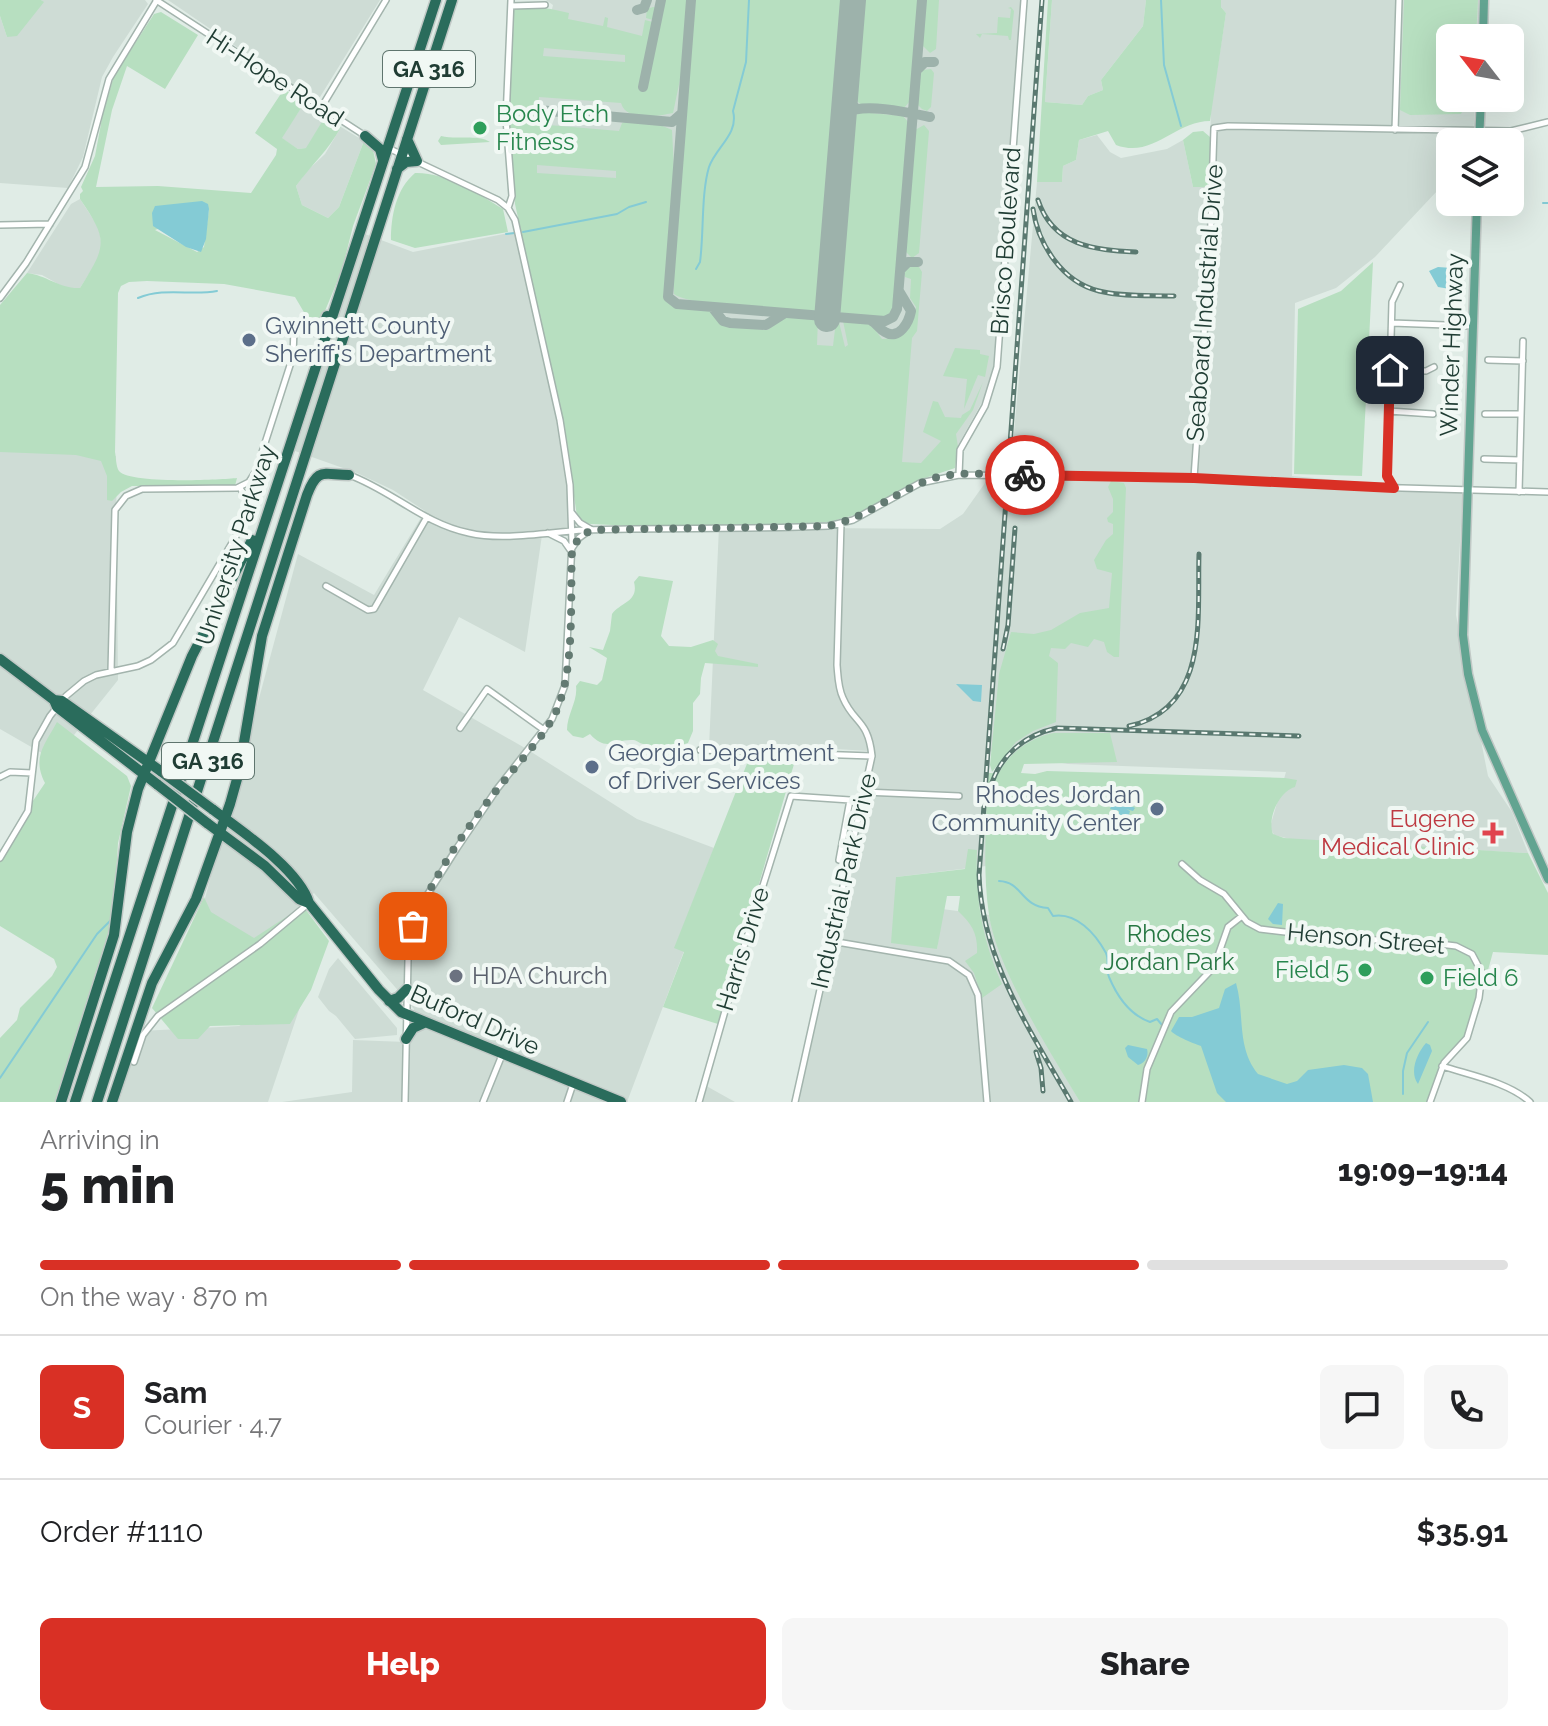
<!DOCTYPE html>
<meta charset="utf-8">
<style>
:root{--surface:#fff;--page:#f6f6f6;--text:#202124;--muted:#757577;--line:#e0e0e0;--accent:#d93025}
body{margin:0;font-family:Raleway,sans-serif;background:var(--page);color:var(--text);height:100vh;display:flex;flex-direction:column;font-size:30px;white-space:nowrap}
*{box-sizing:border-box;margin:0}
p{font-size:26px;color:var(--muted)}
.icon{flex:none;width:44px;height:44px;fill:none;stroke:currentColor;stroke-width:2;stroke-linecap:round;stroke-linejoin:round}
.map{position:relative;height:1102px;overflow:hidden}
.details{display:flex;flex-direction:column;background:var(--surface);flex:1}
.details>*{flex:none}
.needle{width:52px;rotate:301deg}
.tools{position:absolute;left:1436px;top:24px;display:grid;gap:16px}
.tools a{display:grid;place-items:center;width:88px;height:88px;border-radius:12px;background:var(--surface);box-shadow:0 8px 32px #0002;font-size:40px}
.pin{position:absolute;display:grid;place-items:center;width:68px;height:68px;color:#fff;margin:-34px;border-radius:16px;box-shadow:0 4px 12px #0006}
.courier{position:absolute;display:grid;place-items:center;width:80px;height:80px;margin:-40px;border:6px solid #d93025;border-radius:50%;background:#fff;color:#222;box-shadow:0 2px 10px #0007}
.summary em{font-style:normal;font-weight:800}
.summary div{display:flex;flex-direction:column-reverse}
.summary{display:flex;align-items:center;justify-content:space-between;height:136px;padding:0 40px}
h1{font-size:52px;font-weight:800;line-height:60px}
.bar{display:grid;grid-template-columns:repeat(4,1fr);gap:12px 8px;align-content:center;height:96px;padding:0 40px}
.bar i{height:10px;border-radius:6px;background:var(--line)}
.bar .active{background:var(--accent)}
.bar p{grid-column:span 4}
.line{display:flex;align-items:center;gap:20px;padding:0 40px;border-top:2px solid var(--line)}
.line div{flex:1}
.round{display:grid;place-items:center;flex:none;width:84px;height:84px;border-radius:12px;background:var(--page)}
.cta{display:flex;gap:16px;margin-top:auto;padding:16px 40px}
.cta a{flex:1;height:92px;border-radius:12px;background:var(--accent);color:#fff;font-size:32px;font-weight:800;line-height:92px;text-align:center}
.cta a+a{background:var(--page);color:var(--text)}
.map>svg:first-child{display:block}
.built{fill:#cedcd5}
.green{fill:#b7dfc0;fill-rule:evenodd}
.water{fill:#84cbd5}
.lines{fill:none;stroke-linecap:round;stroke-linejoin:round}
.stream{stroke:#84cbd5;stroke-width:2}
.taxiway{stroke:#9db2ab;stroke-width:10}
.runway{stroke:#9db2ab;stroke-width:26}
.minor-casing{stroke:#a3b4ad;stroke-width:8}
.major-casing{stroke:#c1c9c6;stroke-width:11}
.highway-casing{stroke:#c1c9c6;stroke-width:13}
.minor{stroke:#fff;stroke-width:5}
.major{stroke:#62a491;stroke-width:8}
.highway{stroke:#2a6c5c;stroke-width:10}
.rail-casing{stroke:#5a7970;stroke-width:5}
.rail{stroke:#f1f8f4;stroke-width:2;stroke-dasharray:6;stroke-linecap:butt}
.highway-bridge-casing{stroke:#c1c9c6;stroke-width:13;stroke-linecap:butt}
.highway-bridge{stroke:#2a6c5c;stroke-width:10}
.done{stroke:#637a72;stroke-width:8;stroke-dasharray:0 14.4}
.route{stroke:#d93025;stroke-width:10}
.leisure-dot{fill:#2e9e5b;stroke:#f1f8f4;stroke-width:3}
.service-dot{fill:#5c6f8a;stroke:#f1f8f4;stroke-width:3}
.health-dot{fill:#e0444e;stroke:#f1f8f4;stroke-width:3}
.worship-dot{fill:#6b7280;stroke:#f1f8f4;stroke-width:3}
.labels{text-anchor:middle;stroke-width:8;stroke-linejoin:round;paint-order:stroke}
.shield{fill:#f1f8f4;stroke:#5f756e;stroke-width:2}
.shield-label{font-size:22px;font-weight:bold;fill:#203d34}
.street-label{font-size:24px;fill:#203d34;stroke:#f1f8f4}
.leisure-label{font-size:24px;fill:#27864d;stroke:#f1f8f4;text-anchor:start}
.service-label{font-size:24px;fill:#4e5e75;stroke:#f1f8f4;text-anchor:start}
.health-label{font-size:24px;fill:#be3a42;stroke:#f1f8f4;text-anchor:end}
.park-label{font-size:24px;fill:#277743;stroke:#f1f8f4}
.worship-label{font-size:24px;fill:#5b616d;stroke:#f1f8f4;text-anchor:start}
</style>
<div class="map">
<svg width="1548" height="1102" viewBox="0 0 1548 1102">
<rect width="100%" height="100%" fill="#e0ece6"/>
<path class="built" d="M41 0H145L148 4 113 57 102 77 83 157 68 188 0 183V16L7 37 43 2Z
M168 0H380L320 97 312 98Z
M546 0H1021L994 363 986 395 957 447 953 468 576 476 523 216 513 13 549 21 553 5Z
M1052 0H1146L1143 26 1101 80 1103 90 1088 96 1082 105 1045 102Z
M1221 0H1481L1479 38H1450V98H1475L1473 142H1450V190H1438L1375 257 1336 288 1295 303 1292 476 1414 487H1463L1456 615 1488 776 1512 812 1528 853 1294 840 1274 835 1270 827 1286 772 1068 764 988 751 986 866 896 877 937 949 942 909 989 915 993 931 1050 1050 1080 1102H792L848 857 869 751 785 746 709 747 719 527 940 529 963 514 990 476H1010L1037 182H1062L1063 166 1076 160 1079 140 1097 135 1110 152 1121 158 1167 149 1183 140 1193 187H1209L1211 109 1226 13 1221 7Z
M305 102 326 115 307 148 298 149 281 138Z
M341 127 364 141 339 207 328 218 302 205 296 186 307 171 325 154Z
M80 199 99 228 101 242V255L80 288 67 289 42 275 27 273 71 204Z
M519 231 545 337 564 446 570 531 542 535 525 652 459 617 423 690 525 748 637 819 714 848 675 947 684 951 627 1102H282L352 1092 353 1040 406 1042 414 1009 314 893 257 943 201 913 298 554 374 595 425 511 393 490 357 473 295 451 365 234 413 252Z
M0 430 116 456 118 680 54 760 0 729Z
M338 958 397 1028V1035L355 1039 336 1016 329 1011 318 997 329 969Z
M305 992 268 1102H119L141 1031 239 1026Z
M701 1083 735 1102H695Z"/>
<path class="green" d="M0 0H41L44 2 17 36 7 37 0 16Z
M665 0H687L681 75 673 113C658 116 626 122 621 103L539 97 537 124 619 131 622 123C637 118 658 123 672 130L674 169 664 296 674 307 709 310 724 326 768 330 784 316 818 319 817 345 833 346 836 321 839 322 845 347 848 345 843 321 870 323 882 339C903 338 912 327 916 307L910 298 911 279 905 277 904 270 910 265 919 267 922 272 917 331 912 338 902 462 921 463 941 441 923 432 933 401 938 402 945 417 961 418 962 415 970 410 983 382 973 410 956 434 958 447 955 468 919 480 858 514 829 522 748 526H634L591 524 584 523 577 516 562 417 515 204 508 111 512 11C529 3 551 9 569 13L568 19 603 26 605 17 608 18 607 27 642 36 645 20 653 22 640 85 645 89 661 14 656 13 653 20 646 18 647 9 653 7 662 9ZM544 48 625 55V62L543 56ZM537 165 616 171V178L537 173Z
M694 0H844L819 304 814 311C792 314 690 306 674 294L672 264Z
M862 0H919L910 101 904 108 861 105 854 98Z
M926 0H939L936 49 930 53 922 45Z
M1048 0H1052L1045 102 1082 105 1088 96 1103 90 1101 80 1143 26 1146 0H1221V7L1226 13 1210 121C1175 121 1153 159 1116 145L1108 131 1079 140 1076 160 1063 166 1062 182H1037Z
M1404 0H1478L1476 38H1450V98H1468L1461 114 1410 115 1400 110Z
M1011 7 1014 11 1011 40H1009L1008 36 982 34 980 38 976 34 997 33 998 17 1010 18 1011 9 1008 8Z
M161 12 198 35 165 89 127 66 112 110 96 187 158 186 251 193 276 155 277 149 255 133 284 89 305 102 282 138 298 149 306 148 326 115 341 127C328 151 312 164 296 186L302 205 328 218 339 207 364 141 372 145 376 164 353 226 342 270 322 318 312 321 308 319 295 297 224 284 147 281 129 282 121 286 118 293 115 452C116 457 116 467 119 471 129 484 219 480 237 478L235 486H132L121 492 112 501 107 500V476L101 461 76 455 0 452V305L27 273C46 275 60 289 80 288 106 246 109 241 80 199V194L83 191 81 187 95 156 103 113 114 76 154 14ZM209 209 204 247 197 252 155 230Z
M931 69 934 73 931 107 927 111 922 109 917 104 919 76 923 70Z
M860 112 903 116 909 123 893 310 886 318 844 315 836 308 852 119Z
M924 125 929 131 919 253 912 258 905 251 915 130Z
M1203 131 1210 137V187H1193L1183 140 1193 132Z
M441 136C455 140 478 134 490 142L441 145 438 141Z
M415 173C445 172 479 194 503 209L508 232 415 248 391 240C391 216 396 189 415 173Z
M1373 262 1362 476 1294 474 1298 309 1341 291Z
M955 348 980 350V354L989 356 985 377 978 375 964 409 967 379 943 376Z
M1111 481 1124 483 1126 488 1119 657H1114L1107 652 1104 642 1094 639 1088 647 1071 643 1065 649 1051 648 1049 656 1058 663 1056 722 1033 731 1016 742 992 772 990 765 999 674 1011 632 1034 634 1051 630 1080 613 1109 608 1112 573 1097 569 1094 560 1106 540 1113 534V524L1108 522 1107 518 1113 512V499L1108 487Z
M639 576 673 581 661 636 669 646 691 647 713 640 718 644 715 651 718 656 758 664V667L705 663 701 678 700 694 693 703V731L688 743C675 748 657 748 643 744 636 742 638 740 631 740 614 740 606 752 590 734L583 738 573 736 567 730C567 714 578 701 576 686L580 681 597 685 602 680 607 658 589 647 603 650 610 631 612 614C621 602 639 602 634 582Z
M57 722 127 776 131 786 118 843 113 926 57 1102H0V1038L17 1020 20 1008 52 976 57 967 54 959 0 926V850L45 783C32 757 44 746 57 722Z
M1054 733H1110L1117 762 1024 764 1021 773 1035 774 1047 771 1285 778 1297 780 1295 787C1279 791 1267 819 1273 834L1284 838 1528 853 1548 893V955L1493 952 1471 1032 1465 1044 1447 1062 1432 1102H1080C1051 1053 997 969 989 915 982 868 987 820 987 773H999C1009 753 1031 737 1054 733Z
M754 746 799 747 718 1024 663 1007 684 952 674 948Z
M968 849 977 850C975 897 982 940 1002 984L982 998 974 973 965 961 977 953C978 934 972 924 958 911L960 896H947L937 949 891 943 896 877 965 869Z
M204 897 211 912 254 938 303 906 329 941 311 990 290 1024 210 1026 198 1039H178L152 1008Z"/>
<path class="water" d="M202 201 208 204 209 209 206 239 201 252 186 247 153 226 152 213 155 206Z
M1438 267 1452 268 1453 285 1450 289 1438 287 1429 271Z
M956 684 982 685 981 702 973 701Z
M1122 800 1135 803 1134 805 1128 804 1135 808 1133 811 1126 809 1130 811 1127 822 1115 820V817L1119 816V811L1110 809 1112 805 1121 806Z
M1278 903 1283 904 1282 925 1273 924 1268 919Z
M1236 983C1245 1014 1236 1047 1258 1074L1287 1084 1297 1081 1308 1070 1344 1065 1362 1068 1368 1074 1373 1102H1226L1217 1093 1201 1046C1195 1044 1175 1036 1171 1031L1179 1017H1192L1219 1008 1225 989Z
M1426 1043 1430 1045 1432 1051 1418 1084C1409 1072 1417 1053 1426 1043Z
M1128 1045 1147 1049C1149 1056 1145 1063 1138 1065L1128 1057 1125 1048Z"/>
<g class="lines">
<path class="stream" d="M1161 0 1164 65 1181 126
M1543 203H1548
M523 232 617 214 629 207 646 202
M506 234 515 233
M696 269 700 262C704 233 701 194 709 167 716 147 739 134 733 111L746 62 749 0
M138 298C165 287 191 296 217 291
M999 881C1023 882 1020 906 1048 908L1053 916C1076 912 1095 933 1106 953 1110 961 1105 969 1109 977 1117 996 1130 1015 1150 1022L1157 1019 1162 1025
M0 1078 97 934 112 919
M1403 1094V1071L1407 1053 1428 1022"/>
<path class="taxiway" d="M691 0 668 297 677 304 885 321 893 317 897 309 922 0
M637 10 644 8 647 0
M918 69 925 62H934
M643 87 661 0
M846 93 848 103 856 108
M538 110 672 122 681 114
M843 121 847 113C863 102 911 113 930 117
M901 269 908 262H918
M712 307 723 321 730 323 766 325 785 313
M870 320C877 323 879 329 885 332 899 341 909 322 911 311L899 291"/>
<path class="runway" d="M827 319 853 0"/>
<g class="minor-casing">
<path id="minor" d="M156 0 367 137
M511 6 545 5
M321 108 386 0
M1395 130 1399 0
M386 147 498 200 508 208 515 220 560 420 570 485 572 542 565 685 552 719 497 789 457 848 424 900 413 926 408 960 405 1102
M508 208 512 196 506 119 511 0
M0 225 50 224
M0 298 26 263 85 167 109 79 157 0
M1392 323 1473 326
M1488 360 1523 361
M1390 370 1426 371 1434 367
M1389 411 1433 414
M1485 414H1521
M1484 459 1520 460
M349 475C391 490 424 524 469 533 503 541 549 532 584 530 666 527 747 530 828 526L853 520 920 483 959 475 1194 478 1402 488 1548 492
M959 475 960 450 985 406 997 367 1024 0
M1194 478 1210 250 1214 128 1228 126 1511 131 1548 122
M240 488 245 496 252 501
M1394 488 1387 476 1389 411 1392 302 1400 285
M1519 492 1523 341
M572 513 580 523 592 530
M548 533 564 541 571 551
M572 548 579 538 587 532
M326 586 368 610 374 609 427 517
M111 671 115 510 126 496 142 489 237 488 249 482 256 471 293 356 294 329
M460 728 487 689 544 730
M700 750 872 756
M0 777 10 772 32 773
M864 792 959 796
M0 858 28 811 36 741 50 716 66 696 84 681 96 675 138 666 151 660 173 643 242 526 255 493
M1182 864 1200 880 1224 894 1247 922 1260 929 1345 939 1415 941 1456 946 1472 954 1482 973 1479 998 1467 1038 1444 1063 1430 1102
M831 941 949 961 969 975 978 995 987 1102
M134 1062 143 1035 158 1016 260 944 308 904
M1442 1066C1469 1075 1508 1082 1530 1102
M483 1102 502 1055
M567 1102 573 1084
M699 1102 737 969 791 796 850 800 839 860
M795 1102 872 756C868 719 854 724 843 698 838 688 838 676 837 665L841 523
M1142 1102 1147 1069 1171 1012 1214 967 1228 927 1242 916"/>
</g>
<g class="major-casing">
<path id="major" d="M1483 38 1484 0
M1479 142 1481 98
M1477 202 1463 635 1468 674 1482 730 1548 879"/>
</g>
<g class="highway-casing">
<path id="highway" d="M365 136 380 149 383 160
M397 169 406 162 417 161 407 139
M294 328 317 331 323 326 327 316
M0 659 54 700 62 701 162 772
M54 700 57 707 158 785
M212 809C240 830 299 869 309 903L379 990 401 1012 621 1102
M207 823 265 866 299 899 309 903
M389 1001 398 998 407 989
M406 1039 413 1028 424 1023
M61 1102 114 935 127 832 138 789 192 656 252 540
M75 1102 436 0
M97 1102 452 0
M112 1102 152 983 196 899 230 804 239 772 262 636 307 495C318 466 324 475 349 475"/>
</g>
<use href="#minor" class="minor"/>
<use href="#major" class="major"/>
<use href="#highway" class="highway"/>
<g class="rail-casing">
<path id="rail" d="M1042 0 979 875C982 960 1030 1030 1071 1102
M1038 200C1053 246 1094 250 1136 252
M1033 209C1038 244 1062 282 1099 291 1123 297 1150 295 1174 296
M1003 649 1008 625 1015 528
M1129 726C1210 708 1197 618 1199 554
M990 789C999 756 1024 735 1057 728L1299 736
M1036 1052 1041 1068 1043 1091"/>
</g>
<use href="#rail" class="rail"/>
<g class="highway-bridge-casing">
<path id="highway-bridge" d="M162 772 212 809
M158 785 207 823"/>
</g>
<use href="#highway-bridge" class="highway-bridge"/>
</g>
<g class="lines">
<path class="done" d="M413 926C434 874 469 824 504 781 522 758 547 734 558 707 575 664 570 596 572 549L579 538 591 530 828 526C867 518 895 492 931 479 960 470 995 475 1025 475"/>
<path class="route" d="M1025 475 1194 478 1394 488 1387 476 1390 370"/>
</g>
<g class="leisure-dot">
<circle cx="480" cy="128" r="8"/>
<circle cx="1365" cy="970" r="8"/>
<circle cx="1427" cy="978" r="8"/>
</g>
<g class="service-dot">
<circle cx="249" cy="340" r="8"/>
<circle cx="592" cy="767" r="8"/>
<circle cx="1157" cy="809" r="8"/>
</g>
<path class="health-dot" d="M1489 821h8v8h8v8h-8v8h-8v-8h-8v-8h8z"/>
<circle class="worship-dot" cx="456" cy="976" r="8"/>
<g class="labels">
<g class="shield">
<rect x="383" y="51" width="92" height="36" rx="6"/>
<rect x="162" y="743" width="92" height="36" rx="6"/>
</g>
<g class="shield-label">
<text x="429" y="77">GA 316</text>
<text x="208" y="769">GA 316</text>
</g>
<g class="street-label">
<text transform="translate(275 78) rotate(33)" y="8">Hi-Hope Road</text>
<text transform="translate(1006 241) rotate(-86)" y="8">Brisco Boulevard</text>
<text transform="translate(1205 303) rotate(-86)" y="8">Seaboard Industrial Drive</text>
<text transform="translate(1452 345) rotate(-88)" y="8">Winder Highway</text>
<text transform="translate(236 545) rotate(-72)" y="8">University Parkway</text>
<text transform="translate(844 881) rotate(-77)" y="8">Industrial Park Drive</text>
<text transform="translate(1366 939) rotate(5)" y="8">Henson Street</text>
<text transform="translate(743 949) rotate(-73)" y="8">Harris Drive</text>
<text transform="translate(475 1020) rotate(24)" y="8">Buford Drive</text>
</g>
<g class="leisure-label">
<text x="496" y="122">Body Etch<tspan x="496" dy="28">Fitness</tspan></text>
<text x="1349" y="978" text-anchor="end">Field 5</text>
<text x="1443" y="986">Field 6</text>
</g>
<g class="service-label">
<text x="265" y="334">Gwinnett County<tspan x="265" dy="28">Sheriff's Department</tspan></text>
<text x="608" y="761">Georgia Department<tspan x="608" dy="28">of Driver Services</tspan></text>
<text x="1141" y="803" text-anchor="end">Rhodes Jordan<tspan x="1141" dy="28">Community Center</tspan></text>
</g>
<g class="health-label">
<text x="1475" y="827">Eugene<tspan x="1475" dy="28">Medical Clinic</tspan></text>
</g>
<g class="park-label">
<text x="1169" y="942">Rhodes<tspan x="1169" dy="28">Jordan Park</tspan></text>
</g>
<g class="worship-label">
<text x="472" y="984">HDA Church</text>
</g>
</g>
</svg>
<div class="tools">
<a><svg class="needle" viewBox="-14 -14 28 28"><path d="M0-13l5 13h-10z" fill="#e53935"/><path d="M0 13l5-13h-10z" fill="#757577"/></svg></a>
<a><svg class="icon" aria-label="layers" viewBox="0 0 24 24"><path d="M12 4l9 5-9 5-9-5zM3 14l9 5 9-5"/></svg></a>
</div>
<div class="pin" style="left:413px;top:926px;background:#ea580c"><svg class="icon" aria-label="bag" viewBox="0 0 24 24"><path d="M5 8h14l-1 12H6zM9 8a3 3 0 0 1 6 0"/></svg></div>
<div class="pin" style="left:1390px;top:370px;background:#1f2937"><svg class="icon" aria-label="home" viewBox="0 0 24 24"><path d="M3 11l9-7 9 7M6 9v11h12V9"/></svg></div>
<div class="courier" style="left:1025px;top:475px"><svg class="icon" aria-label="bike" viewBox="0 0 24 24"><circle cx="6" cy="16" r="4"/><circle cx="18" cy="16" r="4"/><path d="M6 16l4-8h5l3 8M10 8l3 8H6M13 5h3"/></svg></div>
</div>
<section class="details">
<div class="summary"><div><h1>5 min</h1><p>Arriving in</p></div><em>19:09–19:14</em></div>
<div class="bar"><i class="active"></i><i class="active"></i><i class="active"></i><i></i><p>On the way · 870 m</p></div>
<div class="line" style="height:144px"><b class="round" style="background:var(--accent);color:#fff">S</b><div><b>Sam</b><p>Courier · 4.7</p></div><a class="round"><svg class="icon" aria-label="chat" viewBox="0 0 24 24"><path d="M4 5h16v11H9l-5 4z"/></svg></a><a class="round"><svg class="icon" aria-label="phone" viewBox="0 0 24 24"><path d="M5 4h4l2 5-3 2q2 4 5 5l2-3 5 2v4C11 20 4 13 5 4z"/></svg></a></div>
<div class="line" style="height:104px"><div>Order #1110</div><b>$35.91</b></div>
<div class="cta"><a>Help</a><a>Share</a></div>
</section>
